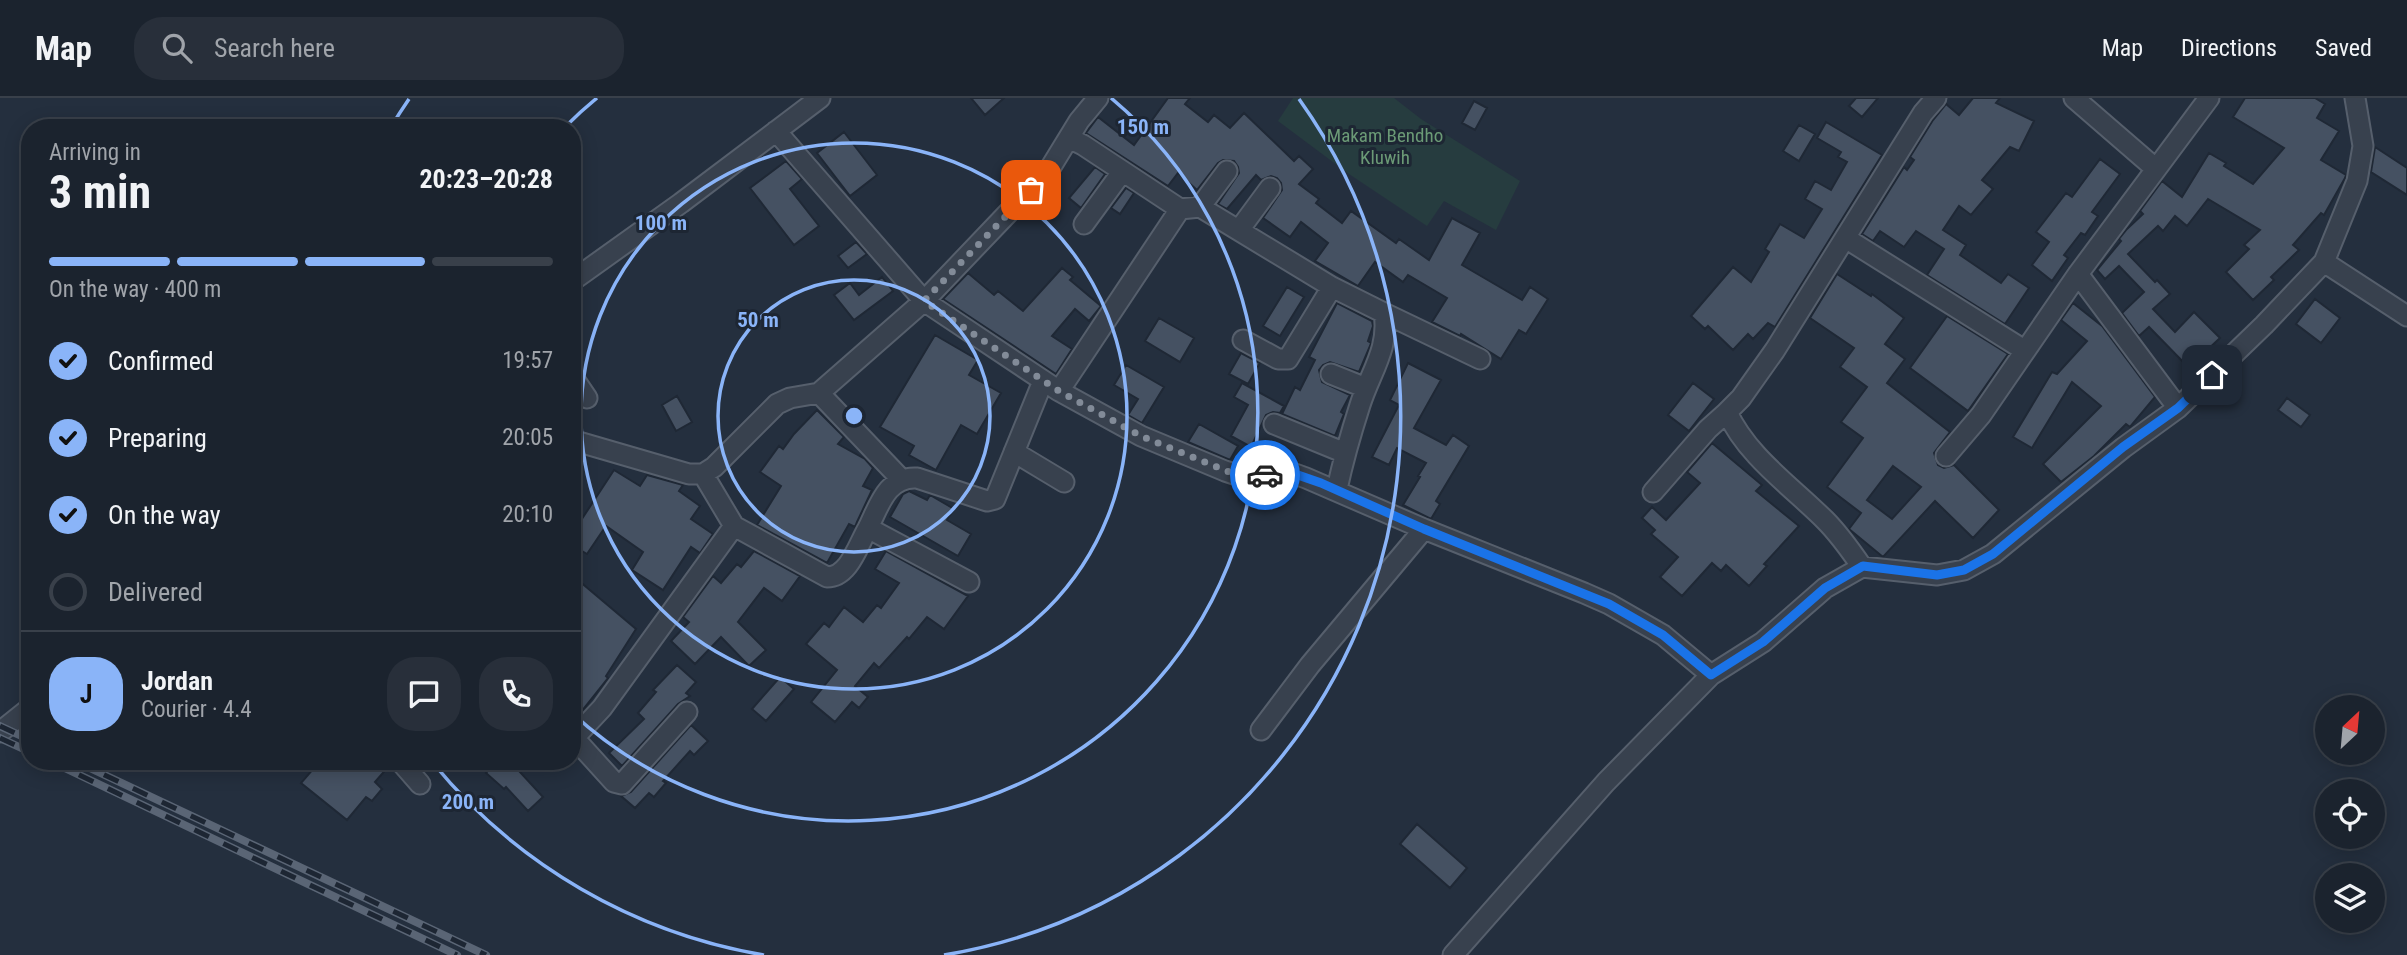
<!DOCTYPE html>
<meta charset="utf-8">
<style>
:root{--surface:#1b232e;--page:#282f3a;--text:#f1f3f6;--muted:#a0a4aa;--line:#39404a;--accent:#8ab4f8}
body{margin:0;font-family:"Roboto Condensed",sans-serif;background:var(--page);color:var(--text);height:100vh;display:flex;flex-direction:column;font-size:26px;white-space:nowrap}
*{box-sizing:border-box;margin:0}
p{font-size:23px;color:var(--muted)}
.icon{flex:none;width:38px;height:38px;fill:none;stroke:currentColor;stroke-width:2;stroke-linecap:round;stroke-linejoin:round}
.map{position:relative;flex:1;overflow:hidden}
.drawer{position:absolute;left:21px;top:21px;width:560px;height:651px;display:flex;flex-direction:column;background:var(--surface);border-radius:28px;box-shadow:0 4px 18px #0003,0 0 0 2px var(--line)}
.drawer>*{flex:none}
.needle{width:46px;rotate:26deg}
.controls{position:absolute;left:2315px;top:597px;display:grid;gap:14px}
.controls a{display:grid;place-items:center;width:70px;height:70px;border-radius:50%;background:var(--surface);box-shadow:0 4px 18px #0003,0 0 0 2px var(--line);font-size:35px}
.pin{position:absolute;display:grid;place-items:center;width:60px;height:60px;color:#fff;margin:-30px;border-radius:14px;box-shadow:0 4px 10px #0006}
.courier{position:absolute;display:grid;place-items:center;width:70px;height:70px;margin:-35px;border:5px solid #1a73e8;border-radius:50%;background:#fff;color:#222;box-shadow:0 2px 9px #0007}
.overview em{font-style:normal;font-weight:700}
.overview div{display:flex;flex-direction:column-reverse}
.overview{display:flex;align-items:center;justify-content:space-between;height:119px;padding:0 28px}
h1{font-size:46px;font-weight:700;line-height:52px}
.bar{display:grid;grid-template-columns:repeat(4,1fr);gap:10px 7px;align-content:center;height:84px;padding:0 28px}
.bar i{height:9px;border-radius:5px;background:var(--line)}
.bar .current{background:var(--accent)}
.bar p{grid-column:span 4}
.line{display:flex;align-items:center;gap:18px;padding:0 28px;border-top:2px solid var(--line)}
.line div{flex:1}
.round{display:grid;place-items:center;flex:none;width:74px;height:74px;border-radius:28px;background:var(--page)}
ol{padding:0 28px;list-style:none}
li{display:flex;align-items:center;gap:21px;height:77px}
li p{margin-inline-start:auto}
li .icon{padding:7px;border-radius:50%;background:var(--accent);color:#111;stroke-width:4}
li:last-child{color:var(--muted)}
li i{width:38px;height:38px;border:4px solid var(--line);border-radius:50%}
header{display:flex;align-items:center;gap:42px;box-sizing:border-box;height:98px;padding:0 35px;background:var(--surface);border-bottom:2px solid var(--line)}
header strong{font-size:33px}
nav{display:flex;gap:38px;margin-inline-start:auto;font-size:24px}
.search{width:490px;height:63px;background:var(--page);display:flex;align-items:center;gap:18px;box-sizing:border-box;padding:0 24px;border-radius:28px;color:var(--muted);font-size:26px}
.map>svg:first-child{display:block}
.green{fill:#263c3f}
.building{fill:#455162;stroke:#1f2835;stroke-width:2;fill-rule:evenodd}
.lines{fill:none;stroke-linecap:round;stroke-linejoin:round}
.minor-casing{stroke:#565f6c;stroke-width:23}
.minor{stroke:#38414e;stroke-width:19}
.rail-casing{stroke:#5a6575;stroke-width:8}
.rail{stroke:#1d2633;stroke-width:5;stroke-dasharray:16;stroke-linecap:butt}
.done{stroke:#828b98;stroke-width:7;stroke-dasharray:0 12.6}
.route{stroke:#1a73e8;stroke-width:9}
.ring{fill:none;stroke:#8ab4f8;stroke-width:3.5}
.labels{text-anchor:middle;stroke-width:6;stroke-linejoin:round;paint-order:stroke}
.park-label{font-size:19px;fill:#6b9a76;stroke:#1d2633}
.centre{fill:#8ab4f8;stroke:#1d2633;stroke-width:3.5}
.ring-label{font-size:21px;text-anchor:middle;font-weight:bold;fill:#8ab4f8;stroke:#1d2633;stroke-width:6;stroke-linejoin:round;paint-order:stroke}
</style>
<header>
<strong>Map</strong>
<div class="search"><svg class="icon" aria-label="search" viewBox="0 0 24 24"><circle cx="10" cy="10" r="6"/><path d="M15 15l6 6"/></svg>Search here</div>
<nav><a>Map</a><a>Directions</a><a>Saved</a></nav>
</header>
<div class="map">
<svg width="2407" height="857" viewBox="0 0 2407 857">
<rect width="100%" height="100%" fill="#242f3e"/>
<path class="green" d="M1293 0H1394L1421 21 1520 83 1496 132 1444 103 1427 128 1349 76 1278 23Z"/>
<path class="building" d="M971 0H1004L985 17Z
M1168 0H1190L1185 6 1208 24 1214 17 1230 30 1244 15 1294 63 1299 58 1313 71 1299 86 1319 101 1316 105 1342 125 1351 113 1396 145 1399 141 1429 162 1452 120 1480 135 1462 167 1522 202 1530 189 1548 201 1526 236 1519 232 1501 261 1461 236 1460 238 1432 224 1447 200 1408 177 1403 184 1375 164 1358 188 1315 163 1328 145 1301 124 1290 139 1263 120 1282 92 1281 85 1277 80 1271 78 1261 82 1256 77 1227 111 1218 106 1239 75 1238 69 1234 63 1223 62 1218 65 1197 92 1178 75 1168 88 1086 35 1098 19 1134 47Z
M1856 0H1878L1862 19 1849 8Z
M1973 0H2000L1996 5 2034 23 2019 53 2010 49 1982 82 1993 91 1971 117 1959 108 1943 132 1966 147 1960 157 2001 185 2008 176 2029 190 2005 226 1927 177 1944 151 1916 133 1904 149 1880 133 1873 143 1862 136 1904 69 1907 72 1914 62 1910 59 1933 22 1946 6 1959 17Z
M2245 0H2315L2325 6 2317 20 2339 33 2321 62 2346 77 2345 80 2324 117 2321 115 2293 147 2299 152 2271 179 2274 182 2253 202 2226 174 2249 151 2244 147 2260 132 2208 101 2187 128 2175 118 2163 133 2158 128 2128 156 2155 184 2157 182 2170 196 2153 211 2175 234 2194 214 2220 240 2202 257 2204 260 2191 272 2149 229 2139 238 2122 215 2144 194 2119 168 2105 181 2097 172 2121 143 2119 141 2127 131 2143 116 2140 113 2162 83 2182 99 2209 55 2226 65 2224 68 2253 86 2284 50 2233 19Z
M1474 3 1487 10 1475 32 1462 25Z
M1826 24 1882 57 1775 229 1768 225 1753 241 1748 236 1733 252 1708 228 1705 231 1691 218 1733 169 1751 184 1769 154 1765 151 1780 126 1804 140 1822 111 1805 101 1815 83 1831 92 1847 64 1838 59 1841 54 1817 40Z
M1799 27 1815 36 1799 63 1783 53Z
M844 34 877 77 850 98 817 55Z
M2375 49 2407 70V97L2371 74Z
M2100 61 2120 76 2092 114 2098 118 2085 137 2081 135 2064 157 2068 160 2052 183 2032 167 2049 144 2036 134 2066 95 2072 99Z
M786 63 802 81 790 91 819 128 794 147 750 90Z
M1095 69 1105 76 1081 110 1069 100Z
M1126 90 1134 95 1120 116 1111 110Z
M856 144 867 156 848 170 838 158Z
M1062 170 1073 179 1070 182 1101 208 1089 223 1075 211 1052 238 1072 251 1056 276 943 201 968 175 994 197 998 193 1023 213Z
M1837 176 1871 198 1872 196 1904 220 1885 246 1905 261 1887 285 1950 334 1934 355 1938 367 1944 370 1954 367 1999 412 1973 440 1935 403 1883 459 1849 431 1861 415 1827 389 1863 340 1841 324 1867 289 1840 269 1854 250 1810 220ZM1893 368 1921 389 1892 421 1867 402Z
M882 179 893 193 854 222 834 197 850 185 859 197Z
M1287 189 1304 199 1280 238 1263 228Z
M2315 201 2340 220 2321 245 2296 226Z
M1337 205 1372 223 1373 228 1368 243 1371 245 1370 248 1359 274 1330 264 1323 267 1319 272 1322 284 1350 297 1341 314 1344 316 1335 338 1282 316 1295 289 1300 292 1315 262 1309 259Z
M2073 205 2102 228 2155 299 2130 329 2126 326 2094 358 2061 384 2043 366 2101 308 2072 284 2032 350 2013 339 2052 274 2057 276 2087 243 2061 222Z
M1947 218 2008 256 1968 313 1910 270Z
M1159 220 1194 240 1180 264 1145 243Z
M935 237 978 262 969 277 1001 295 977 336 961 327 936 372 909 357 914 348 880 329Z
M1241 255 1260 265 1248 286 1229 276Z
M1408 265 1441 282 1414 330 1446 347 1453 337 1469 348 1436 403 1440 406 1431 421 1403 407 1420 379 1418 378 1426 365 1397 350 1389 367 1372 359 1399 307 1390 302Z
M1126 267 1164 289 1142 325 1128 317 1138 301 1114 287Z
M1242 285 1284 308 1280 315 1273 314 1266 317 1251 349 1231 338 1248 307 1234 299Z
M1693 285 1714 301 1689 333 1668 317Z
M677 298 692 324 676 333 662 307Z
M2287 300 2310 317 2301 329 2278 312Z
M817 312 844 339 838 346 865 361 873 370 863 388 872 392 857 424 855 429 849 426 827 465 757 427 781 388 760 374 779 348 783 351 794 336Z
M1199 326 1238 348 1230 362 1188 344Z
M1712 345 1762 387 1756 393 1799 428 1764 466 1767 468 1749 488 1726 467 1721 473 1712 465 1682 498 1660 479 1678 459 1651 436 1655 432 1642 420 1652 409 1666 422 1700 385 1687 374Z
M614 372 640 388 647 377 683 387 679 393 700 408 691 421 713 436 700 455 691 449 663 492 632 472 643 454 606 428 587 456 572 447V436Z
M909 393 927 402 930 397 954 411 947 422 971 436 958 458 890 419 903 396Z
M754 453 800 478 782 503 764 490 738 524 766 552 749 568 721 539 695 566 671 543 689 524 683 519 713 478 721 485 737 466 741 469Z
M886 453 968 498 944 531 927 519 909 541 907 539 879 570 874 565 855 588 868 599 859 610 852 604 835 624 811 604 837 572 806 546 824 525 829 529 844 509 863 524 877 507 881 510 899 485 875 471Z
M572 477 636 531 606 578 608 580 577 619 572 615Z
M677 567 696 584 686 595 690 598 678 606 622 668 609 655 644 621 638 615 656 594 653 592Z
M780 579 794 591 766 623 752 611Z
M691 627 708 643 694 657 690 653 663 683 666 685 654 699 649 695 635 710 621 698 631 694Z
M320 663H388L389 668 375 684 382 691 372 703 366 699 347 722 301 685Z
M496 663H527L519 673 543 699 528 713 506 689 504 691 486 675Z
M1417 726 1467 770 1450 790 1400 746Z"/>
<g class="lines">
<g class="minor-casing">
<path id="minor" d="M2074 0 2156 71
M776 33 924 203 1059 293 1141 338 1225 373 1234 376H1295L1306 380 1424 431 1584 495 1609 506 1663 537 1711 577
M1069 40 1083 47 1180 111
M1200 109 1227 73
M1084 126 1122 74
M1239 132 1270 90
M1847 141 2024 252
M2324 164 2407 218
M2078 176 2178 310
M572 183 681 105 820 0
M1384 215 1480 261
M1243 242 1278 261H1288L1332 189
M1331 276 1366 290
M572 278 587 300
M1059 293 1180 111 1200 109 1332 189 1384 215C1390 250 1370 275 1360 307 1351 335 1343 363 1337 391
M819 295 902 382
M1274 326 1345 355
M572 342 689 376H703L734 428
M1014 354 1064 384
M1946 358 1981 317 2078 176 2209 0
M703 376 714 369 777 306 790 300 819 295 924 203 1049 72 1079 23 1098 0
M1653 394 1708 331 1727 314
M868 430C879 408 887 378 917 380L987 403 995 401 1043 283
M1862 469C1851 453 1839 436 1825 422 1791 388 1747 358 1727 314L1741 300 1775 252 1923 15 1936 0
M1261 632 1310 567 1424 431
M0 634 30 610
M572 639 574 640 602 610 734 428 827 479C849 479 858 447 868 430L969 484
M574 640 614 684 622 686 687 614
M400 663 420 686
M1453 857 1606 684 1711 577 1763 544 1825 490 1862 469 1937 477 1964 472 1993 456 2123 350 2178 310 2264 227 2324 164 2357 83 2363 48 2355 0"/>
</g>
<use href="#minor" class="minor"/>
<g class="rail-casing">
<path id="rail" d="M0 628 30 642
M0 640 30 654
M50 663 457 857
M75 663 486 857"/>
</g>
<use href="#rail" class="rail"/>
</g>
<g class="lines">
<path class="done" d="M1031 92 924 203 1059 293 1141 338 1234 376 1265 377"/>
<path class="route" d="M1265 377 1295 376 1321 385 1424 431 1609 506 1663 537 1711 577 1763 544 1825 490 1863 468 1937 477 1964 472 1993 456 2123 349 2178 310 2212 277"/>
</g>
<g class="ring">
<circle cx="854" cy="318" r="136"/>
<circle cx="854" cy="318" r="273"/>
<path d="M565 29A409 409 0 0 1 597 0M1111 0A409 409 0 1 1 572 615"/>
<path d="M764 857A546 546 0 0 1 433 665M391 29A546 546 0 0 1 409 1M1299 1A546 546 0 0 1 944 857"/>
</g>
<g class="labels">
<g class="park-label">
<text x="1385" y="44">Makam Bendho<tspan x="1385" dy="22">Kluwih</tspan></text>
</g>
</g>
<circle cx="854" cy="318" r="10" class="centre"/>
<g class="ring-label">
<text x="1143" y="36">150 m</text>
<text x="661" y="132">100 m</text>
<text x="758" y="229">50 m</text>
<text x="468" y="711">200 m</text>
</g>
</svg>
<div class="controls">
<a><svg class="needle" viewBox="-14 -14 28 28"><path d="M0-13l5 13h-10z" fill="#e53935"/><path d="M0 13l5-13h-10z" fill="#a0a4aa"/></svg></a>
<a><svg class="icon" aria-label="locate" viewBox="0 0 24 24"><circle cx="12" cy="12" r="6"/><path d="M12 2v4M12 18v4M2 12h4M18 12h4"/></svg></a>
<a><svg class="icon" aria-label="layers" viewBox="0 0 24 24"><path d="M12 4l9 5-9 5-9-5zM3 14l9 5 9-5"/></svg></a>
</div>
<div class="pin" style="left:1031px;top:92px;background:#ea580c"><svg class="icon" aria-label="bag" viewBox="0 0 24 24"><path d="M5 8h14l-1 12H6zM9 8a3 3 0 0 1 6 0"/></svg></div>
<div class="pin" style="left:2212px;top:277px;background:#1f2937"><svg class="icon" aria-label="home" viewBox="0 0 24 24"><path d="M3 11l9-7 9 7M6 9v11h12V9"/></svg></div>
<div class="courier" style="left:1265px;top:377px"><svg class="icon" aria-label="car" viewBox="0 0 24 24"><path d="M5 17H2v-5l4-1 3-4h7l3 4 3 1v5h-3M9 17h6M6 11h13"/><circle cx="7" cy="17" r="2"/><circle cx="17" cy="17" r="2"/></svg></div>
<section class="drawer">
<div class="overview"><div><h1>3 min</h1><p>Arriving in</p></div><em>20:23–20:28</em></div>
<div class="bar"><i class="current"></i><i class="current"></i><i class="current"></i><i></i><p>On the way · 400 m</p></div>
<ol>
<li><svg class="icon" aria-label="check" viewBox="0 0 24 24"><path d="M5 12l5 5 9-10"/></svg>Confirmed<p>19:57</p></li>
<li><svg class="icon" aria-label="check" viewBox="0 0 24 24"><path d="M5 12l5 5 9-10"/></svg>Preparing<p>20:05</p></li>
<li><svg class="icon" aria-label="check" viewBox="0 0 24 24"><path d="M5 12l5 5 9-10"/></svg>On the way<p>20:10</p></li>
<li><i></i>Delivered</li>
</ol>
<div class="line" style="height:126px"><b class="round" style="background:var(--accent);color:#111">J</b><div><b>Jordan</b><p>Courier · 4.4</p></div><a class="round"><svg class="icon" aria-label="chat" viewBox="0 0 24 24"><path d="M4 5h16v11H9l-5 4z"/></svg></a><a class="round"><svg class="icon" aria-label="phone" viewBox="0 0 24 24"><path d="M5 4h4l2 5-3 2q2 4 5 5l2-3 5 2v4C11 20 4 13 5 4z"/></svg></a></div>
</section>
</div>
